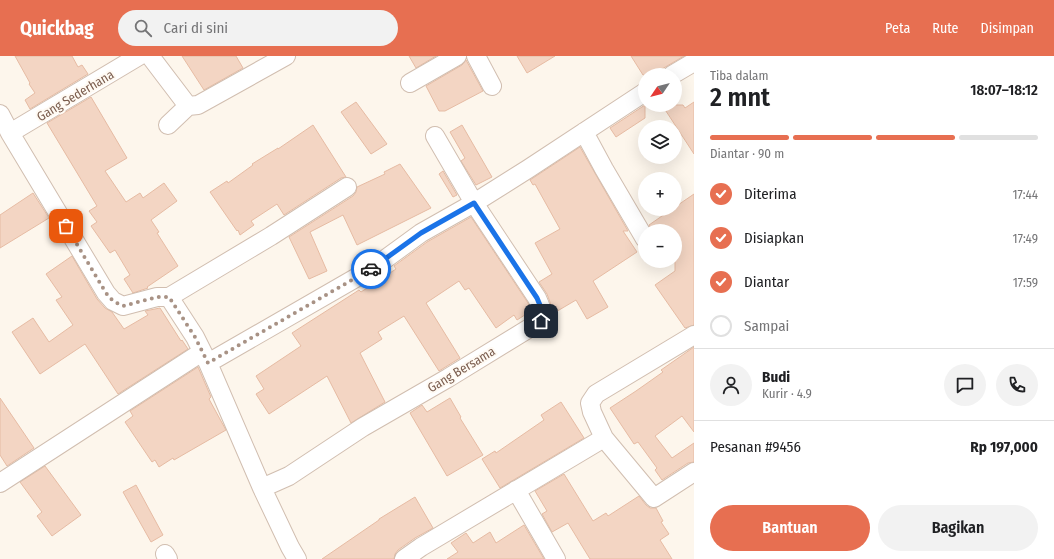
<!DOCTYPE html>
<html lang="id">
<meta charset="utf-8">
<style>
:root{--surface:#fff;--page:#f2f2f2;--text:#202124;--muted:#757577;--line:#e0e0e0;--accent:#e76f51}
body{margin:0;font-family:"Fira Sans Condensed",sans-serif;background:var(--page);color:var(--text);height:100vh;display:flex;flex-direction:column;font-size:15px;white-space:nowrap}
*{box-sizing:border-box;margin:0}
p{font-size:13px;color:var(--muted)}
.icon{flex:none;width:22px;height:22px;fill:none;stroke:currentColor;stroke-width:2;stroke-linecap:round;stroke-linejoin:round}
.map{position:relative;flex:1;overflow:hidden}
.sheet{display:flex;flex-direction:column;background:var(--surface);width:360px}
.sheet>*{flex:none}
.needle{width:26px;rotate:235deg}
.buttons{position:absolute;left:638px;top:12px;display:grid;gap:8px}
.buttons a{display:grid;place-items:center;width:44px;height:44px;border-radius:50%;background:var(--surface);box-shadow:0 4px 16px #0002;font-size:20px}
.pin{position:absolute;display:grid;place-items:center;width:34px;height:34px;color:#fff;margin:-17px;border-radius:8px;box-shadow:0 2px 6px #0006}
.courier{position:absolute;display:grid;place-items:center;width:40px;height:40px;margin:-20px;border:3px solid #1a73e8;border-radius:50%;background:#fff;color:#222;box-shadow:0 1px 5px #0007}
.head em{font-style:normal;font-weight:600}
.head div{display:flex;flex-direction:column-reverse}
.head{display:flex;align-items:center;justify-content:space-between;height:68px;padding:0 16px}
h1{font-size:26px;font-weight:600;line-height:30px}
.bar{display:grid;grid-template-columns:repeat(4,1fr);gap:6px 4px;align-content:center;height:48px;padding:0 16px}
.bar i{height:5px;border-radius:3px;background:var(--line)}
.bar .current{background:var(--accent)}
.bar p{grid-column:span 4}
.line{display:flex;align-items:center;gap:10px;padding:0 16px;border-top:1px solid var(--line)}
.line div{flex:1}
.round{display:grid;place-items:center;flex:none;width:42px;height:42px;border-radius:21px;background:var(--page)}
ol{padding:0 16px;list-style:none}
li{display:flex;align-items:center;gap:12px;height:44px}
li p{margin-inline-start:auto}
li .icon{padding:4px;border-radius:50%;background:var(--accent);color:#fff;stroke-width:4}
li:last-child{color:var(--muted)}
li i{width:22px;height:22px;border:2px solid var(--line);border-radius:50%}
.cta{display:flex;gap:8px;margin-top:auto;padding:8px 16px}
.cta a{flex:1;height:46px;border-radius:24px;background:var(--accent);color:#fff;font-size:16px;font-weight:600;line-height:46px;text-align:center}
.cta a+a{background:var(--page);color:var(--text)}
header{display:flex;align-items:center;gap:24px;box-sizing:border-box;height:56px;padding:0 20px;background:var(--accent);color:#fff}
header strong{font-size:19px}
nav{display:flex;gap:22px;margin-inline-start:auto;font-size:14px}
.search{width:280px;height:36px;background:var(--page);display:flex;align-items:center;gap:10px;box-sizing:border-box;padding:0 14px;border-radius:22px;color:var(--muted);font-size:15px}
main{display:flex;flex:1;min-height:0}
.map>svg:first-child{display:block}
.building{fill:#f3d5c3;stroke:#e6bba3}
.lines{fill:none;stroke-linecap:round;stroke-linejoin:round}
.minor-casing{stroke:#d1beb0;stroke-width:20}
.minor{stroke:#fff;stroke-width:18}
.done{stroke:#a89285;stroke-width:4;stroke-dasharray:0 7.2}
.route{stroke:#1a73e8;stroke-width:5}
.labels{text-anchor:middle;stroke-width:4;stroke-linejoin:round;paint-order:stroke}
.street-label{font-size:13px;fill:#7a5c4d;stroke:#fffaf3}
</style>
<header>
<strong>Quickbag</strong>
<div class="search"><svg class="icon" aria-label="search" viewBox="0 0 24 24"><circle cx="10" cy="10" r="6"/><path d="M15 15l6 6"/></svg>Cari di sini</div>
<nav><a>Peta</a><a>Rute</a><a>Disimpan</a></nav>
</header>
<main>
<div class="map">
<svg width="694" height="503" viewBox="0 0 694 503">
<rect width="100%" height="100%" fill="#fdf6ec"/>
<path class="building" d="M15 0H72L78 11 82 9 88 18 30 53 25 44 35 37 29 28 30 27Z
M182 0H236L243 12 204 34Z
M409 0H436L416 12Z
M517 0H555L527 17Z
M631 0H684L662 13V19H643Z
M466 4 483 35 445 55H439L426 30 462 9Z
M91 41 127 102 105 115 126 146 140 137 143 142 164 127 177 145 151 164 159 176 157 177 178 210 147 231 148 232 133 237 124 223 130 219 115 194 110 197 91 170 97 166 89 155 97 150 47 67Z
M356 46 387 88 371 98 341 56Z
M694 46V98L662 49H683L685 52Z
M645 49V62L616 81 610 72Z
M313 69 346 121 341 122 284 159 277 148 251 165 254 169 240 179 238 174 237 175 210 136 227 125 228 127 253 109 252 108 278 92V93Z
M462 69 492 121 476 129 461 105 465 102 450 76Z
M580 91 628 175H623L637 196 593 225 608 251 587 263 576 244 554 257 547 238 539 226 552 218 535 187 560 173 535 128 533 129 530 124Z
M400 108 431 152 357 189 343 159 310 176 327 215 309 223 289 181 353 140 356 136 357 131 385 118 384 116Z
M443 115 457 139 453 141 439 118Z
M33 137 49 162 0 192V159Z
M694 138V269L685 272 655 229 675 215V175H652L649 169 672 153H675V151Z
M471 161 528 247 531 255 517 264 514 259 496 272 469 232 465 234 459 225 426 247 460 302 439 315 404 260 378 276 382 283 360 297 385 346 351 367 327 320 269 358 256 338 264 333 256 320 301 290 292 277 359 234 361 236 396 213 394 210 427 186Z
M72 200 97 243 105 252 112 256 124 273 148 259 145 255 160 252 181 285 182 284 188 293 118 338 85 288 40 318 12 276 33 262 49 286 73 269 56 244 62 241 46 218Z
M694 291V376L682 360 655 380 672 402 694 387V406L688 407 662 424 655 414 657 412 638 386 634 388 610 352 636 335 663 316 661 314Z
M198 311 211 341 209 343 221 365 226 374 174 404 173 402 159 411 155 404 152 406 125 366 133 360 130 355Z
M0 342 34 392 7 410 0 399Z
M450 342 461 361 460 362 483 399 447 420 410 357 422 349 427 356Z
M561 346 584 382 500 432 482 403 495 395 496 397 544 364 541 359Z
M45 410 81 459 52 480 37 460 42 456 20 426Z
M564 418 593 465 606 457 608 460 639 440 646 449 650 452H656L663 465 661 466 669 478 660 484 672 503H590L568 467 552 476 542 458 547 455 535 435Z
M136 429 163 479 151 486 123 436Z
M415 441 433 472 415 482 398 494 395 498 394 503H322L379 464V463Z
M524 469 544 503H447L458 496 451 487 466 477 473 487 490 476 496 487Z"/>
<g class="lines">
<g class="minor-casing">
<path id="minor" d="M150 0 188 50
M476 0 492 30
M672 19 694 6
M410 27 457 0
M0 58 10 77 106 237 113 245 123 250 157 241H169L195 281 208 307 262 432 290 491 297 503
M168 69 188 50 198 49 286 0
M584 76 604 113 645 183
M10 77 139 0
M169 241 271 180 347 131
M694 279 596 338 590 347 592 356 604 382 654 442 694 416
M208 307 373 212 421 177 474 147 528 113 645 36
M0 427 202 296
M262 432 289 420 363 371 448 322 541 265 542 254 537 242 474 147 435 80
M516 434 556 503
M165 498 168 503
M404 503 421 491 604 382"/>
</g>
<use href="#minor" class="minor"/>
</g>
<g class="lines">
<path class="done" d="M66 170 106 237 113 245 123 250 157 241H169L195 281 208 307 371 213"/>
<path class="route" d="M371 213 421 177 474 147 537 242 542 254 541 265"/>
</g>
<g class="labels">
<g class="street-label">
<text transform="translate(75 39) rotate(-31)" y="5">Gang Sederhana</text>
<text transform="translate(461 313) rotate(-31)" y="5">Gang Bersama</text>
</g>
</g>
</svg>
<div class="buttons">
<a><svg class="needle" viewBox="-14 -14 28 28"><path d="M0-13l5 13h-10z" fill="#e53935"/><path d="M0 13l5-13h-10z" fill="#757577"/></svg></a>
<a><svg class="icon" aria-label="layers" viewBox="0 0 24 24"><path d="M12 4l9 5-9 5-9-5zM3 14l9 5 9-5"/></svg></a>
<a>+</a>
<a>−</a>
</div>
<div class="pin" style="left:66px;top:170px;background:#ea580c"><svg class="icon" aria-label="bag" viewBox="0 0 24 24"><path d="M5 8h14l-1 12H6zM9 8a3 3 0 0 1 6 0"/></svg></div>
<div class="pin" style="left:541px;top:265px;background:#1f2937"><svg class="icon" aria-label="home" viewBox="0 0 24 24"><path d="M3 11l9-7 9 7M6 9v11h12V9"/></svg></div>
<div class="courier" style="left:371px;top:213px"><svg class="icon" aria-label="car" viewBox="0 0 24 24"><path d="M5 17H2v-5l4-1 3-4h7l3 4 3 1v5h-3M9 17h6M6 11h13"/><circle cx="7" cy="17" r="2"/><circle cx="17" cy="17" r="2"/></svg></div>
</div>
<section class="sheet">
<div class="head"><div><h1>2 mnt</h1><p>Tiba dalam</p></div><em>18:07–18:12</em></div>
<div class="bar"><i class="current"></i><i class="current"></i><i class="current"></i><i></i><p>Diantar · 90 m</p></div>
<ol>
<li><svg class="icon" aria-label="check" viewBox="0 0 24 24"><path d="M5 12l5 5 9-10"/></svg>Diterima<p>17:44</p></li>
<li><svg class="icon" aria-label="check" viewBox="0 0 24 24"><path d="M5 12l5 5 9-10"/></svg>Disiapkan<p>17:49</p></li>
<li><svg class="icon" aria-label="check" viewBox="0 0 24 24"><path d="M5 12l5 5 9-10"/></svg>Diantar<p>17:59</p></li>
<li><i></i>Sampai</li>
</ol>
<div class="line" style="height:72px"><a class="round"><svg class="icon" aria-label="person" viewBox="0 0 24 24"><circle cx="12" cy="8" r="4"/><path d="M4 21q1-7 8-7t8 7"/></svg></a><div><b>Budi</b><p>Kurir · 4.9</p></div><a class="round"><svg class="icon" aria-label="chat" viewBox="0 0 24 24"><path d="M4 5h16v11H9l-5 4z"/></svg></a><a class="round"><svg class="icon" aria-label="phone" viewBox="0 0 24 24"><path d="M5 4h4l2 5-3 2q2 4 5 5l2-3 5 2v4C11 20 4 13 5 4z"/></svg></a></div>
<div class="line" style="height:52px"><div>Pesanan #9456</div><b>Rp 197,000</b></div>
<div class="cta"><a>Bantuan</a><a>Bagikan</a></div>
</section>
</main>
